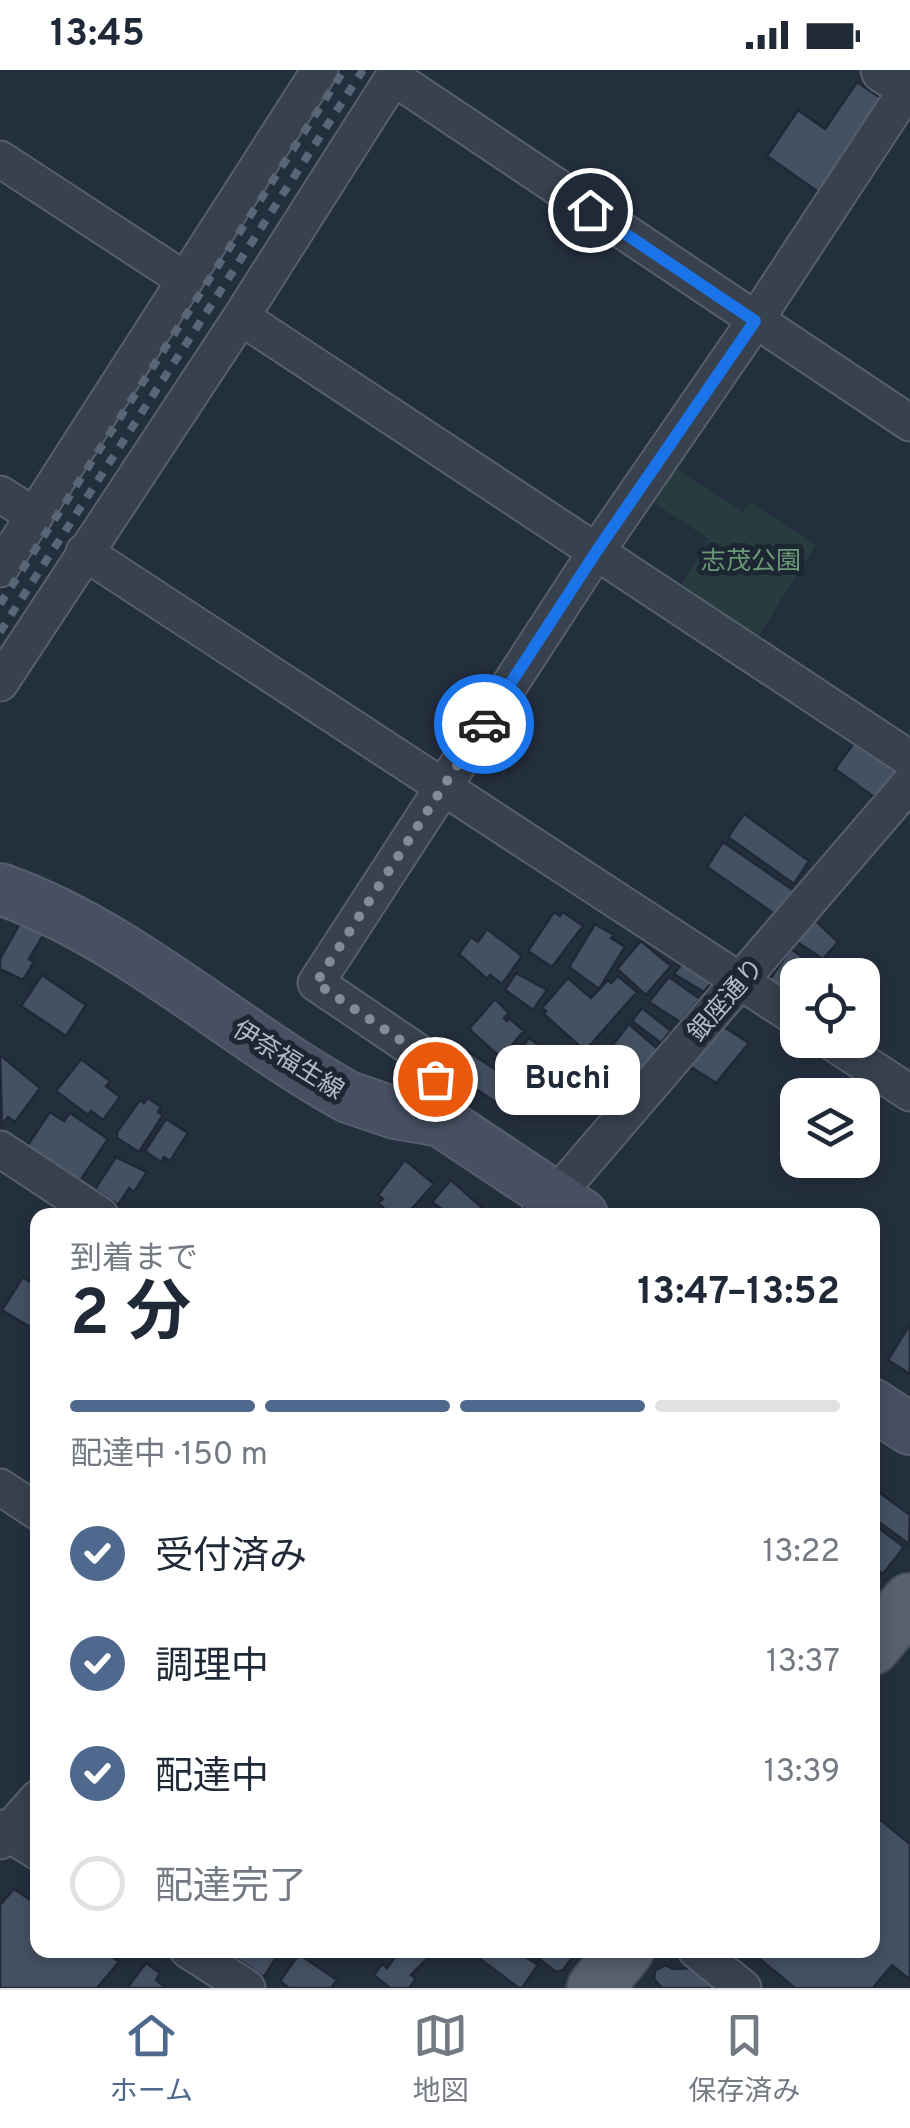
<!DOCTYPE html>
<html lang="ja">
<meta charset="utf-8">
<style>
:root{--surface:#fff;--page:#f2f2f3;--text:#1f2937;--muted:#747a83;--line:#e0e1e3;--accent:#4f688e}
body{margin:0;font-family:Overpass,"Noto Sans JP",sans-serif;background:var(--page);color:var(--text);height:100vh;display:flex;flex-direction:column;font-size:38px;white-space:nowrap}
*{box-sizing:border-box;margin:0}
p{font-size:32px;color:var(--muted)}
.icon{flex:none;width:55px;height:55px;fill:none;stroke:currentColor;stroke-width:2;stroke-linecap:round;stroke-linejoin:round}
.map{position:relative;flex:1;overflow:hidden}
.side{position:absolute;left:30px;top:1138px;width:850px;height:750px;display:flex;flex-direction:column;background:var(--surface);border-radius:20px;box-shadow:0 5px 15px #0003}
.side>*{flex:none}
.fabs{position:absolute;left:780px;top:888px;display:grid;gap:20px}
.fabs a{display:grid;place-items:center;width:100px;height:100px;border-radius:20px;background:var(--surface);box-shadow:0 5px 15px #0003;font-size:50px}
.pin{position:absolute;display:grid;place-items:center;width:85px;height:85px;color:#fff;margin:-42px;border:5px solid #fff;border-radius:50%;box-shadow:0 2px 10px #0007}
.courier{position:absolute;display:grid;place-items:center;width:100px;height:100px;margin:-50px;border:8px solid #1a73e8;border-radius:50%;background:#fff;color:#222;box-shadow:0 2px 12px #0007}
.bubble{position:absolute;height:70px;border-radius:20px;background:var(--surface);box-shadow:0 5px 15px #0003;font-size:32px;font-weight:700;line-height:70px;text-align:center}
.summary em{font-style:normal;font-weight:700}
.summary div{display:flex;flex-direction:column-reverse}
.summary{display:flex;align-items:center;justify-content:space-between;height:170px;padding:0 40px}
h1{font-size:65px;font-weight:700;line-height:75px}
.bar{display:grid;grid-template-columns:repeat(4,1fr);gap:15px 10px;align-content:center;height:120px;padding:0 40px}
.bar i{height:12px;border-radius:8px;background:var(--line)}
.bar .current{background:var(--accent)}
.bar p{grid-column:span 4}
ol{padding:0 40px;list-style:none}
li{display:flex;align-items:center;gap:30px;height:110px}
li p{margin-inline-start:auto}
li .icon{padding:10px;border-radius:50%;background:var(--accent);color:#fff;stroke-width:4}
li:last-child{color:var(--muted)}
li i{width:55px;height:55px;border:5px solid var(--line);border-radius:50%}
.status{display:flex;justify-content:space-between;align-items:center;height:70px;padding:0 50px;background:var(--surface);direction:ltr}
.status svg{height:28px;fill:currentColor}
.tab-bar{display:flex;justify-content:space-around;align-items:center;height:140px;border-top:2px solid var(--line);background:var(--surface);font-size:28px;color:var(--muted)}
.tab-bar a{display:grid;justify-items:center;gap:5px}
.tab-bar .current{color:var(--accent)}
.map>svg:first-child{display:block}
.green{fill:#263c3f}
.building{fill:#455162;stroke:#1f2835;stroke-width:2.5}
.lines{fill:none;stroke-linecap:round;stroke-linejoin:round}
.minor-casing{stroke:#565f6c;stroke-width:39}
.tertiary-casing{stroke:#565f6c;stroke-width:49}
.secondary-casing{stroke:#565f6c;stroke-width:54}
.primary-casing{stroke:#414a57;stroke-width:59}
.minor{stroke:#38414e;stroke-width:35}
.tertiary{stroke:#38414e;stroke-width:45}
.secondary{stroke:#465061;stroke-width:50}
.primary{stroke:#56606e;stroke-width:55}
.rail{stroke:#5a6575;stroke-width:8;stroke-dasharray:10 10;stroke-linecap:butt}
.done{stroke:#828b98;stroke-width:10;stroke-dasharray:0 18}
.route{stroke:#1a73e8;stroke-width:12}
.labels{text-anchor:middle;stroke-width:10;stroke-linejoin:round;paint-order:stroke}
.park-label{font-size:25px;fill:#6b9a76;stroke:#1d2633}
.street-label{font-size:25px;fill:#b4bcc9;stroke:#1d2633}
</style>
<div class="status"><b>13:45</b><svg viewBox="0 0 49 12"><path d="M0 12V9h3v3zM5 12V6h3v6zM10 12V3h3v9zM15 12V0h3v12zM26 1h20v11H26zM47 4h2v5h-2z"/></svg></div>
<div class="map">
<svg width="910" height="1918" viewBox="0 0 910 1918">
<rect width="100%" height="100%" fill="#242f3e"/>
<path class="green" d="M676 399 743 442 751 433 816 475 756 570 679 519 709 469 654 433Z"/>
<path class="building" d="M857 12 888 33 824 126 767 86 798 40 825 59Z
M856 670 898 700 874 727 835 699Z
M744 744 809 791 794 814 728 767Z
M723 772 796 822 779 847 707 797Z
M554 842 560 846 563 842 583 856 552 897 528 881Z
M22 850 44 864 29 889 34 892 23 910 0 899V889Z
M815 850 838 872 823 889 794 870Z
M595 854 614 865 611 868 625 877 599 919 569 897Z
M487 859 522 886 502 914 490 905 487 909 459 884 471 867 478 872Z
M641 871 671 896 646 925 617 899Z
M791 879 828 905H798V931L770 909Z
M687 887 717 905 704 922 674 904Z
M516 903 547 920 533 940 505 920Z
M42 905 86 935 66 966 21 936Z
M618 906 637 922 585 981 544 944 546 941 542 938 568 908 591 928 608 910 611 913Z
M669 907 700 929 680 952 649 932Z
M495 929 509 943 504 948 507 951 509 948 524 961 501 988 469 959Z
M642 938 671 961 661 973 632 951Z
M629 954 661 982 632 1015 598 994Z
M721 955 749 973 716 1013 688 995Z
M529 968 564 993 544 1021 509 996Z
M452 971 513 1011 498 1034 438 993Z
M0 985 40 1018 15 1052 8 1047 2 1055Z
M81 989 110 1011 106 1016 120 1027 103 1050 91 1041 88 1045 56 1021Z
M148 1028 161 1037 158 1042 163 1045 139 1082 117 1068V1062L140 1030 144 1033Z
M50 1042 64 1051 70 1043 108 1069 80 1111 27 1076Z
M166 1049 188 1063 170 1091 164 1087 161 1092 145 1081Z
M116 1087 147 1102 134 1122 129 1118 118 1135 95 1119Z
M405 1090 434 1114 407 1144 403 1140 398 1145H391L378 1133 383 1129 378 1125Z
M451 1110 489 1144V1145H450L432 1132Z
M23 1207 33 1214 38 1212V1262L2 1240Z
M910 1254V1304L888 1290Z
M872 1417 910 1445 909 1474 872 1447Z
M872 1453 904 1477 883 1504 872 1496Z
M872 1743 910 1774V1910L892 1895 873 1918H795L755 1885 759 1880H872Z
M14 1819 38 1835V1880H104L119 1892 97 1918H0V1835Z
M241 1880H281L264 1907 236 1888Z
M394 1880H427L432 1884 411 1905 416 1909 409 1918H390L374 1905 382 1894 387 1898 398 1883Z
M468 1880H515L538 1895 522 1918H519Z
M527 1880H578L563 1900 556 1902Z
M299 1884 337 1910 331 1918H289L280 1911Z
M146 1893 160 1903 156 1910 166 1918H127Z
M665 1895 673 1899 694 1898 718 1918H662L654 1909 655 1901Z"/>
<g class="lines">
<g class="minor-casing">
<path id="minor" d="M393 7 910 353
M0 89 185 210
M241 247 910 689
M0 424 35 446
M84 482 798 949
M0 499 320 0
M0 613 241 247 398 0
M829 970 910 1023
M441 1051 435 1009 415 980 316 913 596 482 755 251 910 15
M0 1079 100 1145
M539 1145 910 713
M0 1417 38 1442
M0 1758 38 1782
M0 1771 38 1728
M188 1880 247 1918
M696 1880 743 1918"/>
</g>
<g class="tertiary-casing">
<path id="tertiary" d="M884 0 910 17"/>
</g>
<g class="secondary-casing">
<path id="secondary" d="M0 819C128 864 231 962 348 1027L395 1043 441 1051 582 1145
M872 1334 910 1359"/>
</g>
<g class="primary-casing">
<path id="primary" d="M872 1577 910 1531
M595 1918 626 1880"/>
</g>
<use href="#minor" class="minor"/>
<use href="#tertiary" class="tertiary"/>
<use href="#secondary" class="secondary"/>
<use href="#primary" class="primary"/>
<path class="rail" d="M0 534 344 0
M0 562 363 0"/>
</g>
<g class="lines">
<path class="done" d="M435 1009 415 980 316 913 484 654"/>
<path class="route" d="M484 654 596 482 755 251 590 140"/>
</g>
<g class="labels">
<g class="park-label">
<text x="751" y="499">志茂公園</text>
</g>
<g class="street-label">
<text transform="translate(725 929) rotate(-49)" y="9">銀座通り</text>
<text transform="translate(289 989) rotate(32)" y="9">伊奈福生線</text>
</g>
</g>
</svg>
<div class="fabs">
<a><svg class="icon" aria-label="locate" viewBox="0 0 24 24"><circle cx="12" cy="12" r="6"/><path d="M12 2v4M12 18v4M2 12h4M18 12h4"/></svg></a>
<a><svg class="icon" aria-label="layers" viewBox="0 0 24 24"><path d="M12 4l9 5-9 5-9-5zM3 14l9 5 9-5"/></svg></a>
</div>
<div class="pin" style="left:435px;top:1009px;background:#ea580c"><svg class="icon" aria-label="bag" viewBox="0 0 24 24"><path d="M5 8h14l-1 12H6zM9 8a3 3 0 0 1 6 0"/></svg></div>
<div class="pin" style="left:590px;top:140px;background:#1f2937"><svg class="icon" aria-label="home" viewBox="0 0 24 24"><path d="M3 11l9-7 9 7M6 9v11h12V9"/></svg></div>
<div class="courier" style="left:484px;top:654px"><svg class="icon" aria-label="car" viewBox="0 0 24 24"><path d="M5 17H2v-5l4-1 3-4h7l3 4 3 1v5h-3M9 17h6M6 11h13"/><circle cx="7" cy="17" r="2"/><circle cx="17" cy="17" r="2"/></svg></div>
<div class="bubble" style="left:495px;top:975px;width:145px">Buchi</div>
<section class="side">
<div class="summary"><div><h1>2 分</h1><p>到着まで</p></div><em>13:47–13:52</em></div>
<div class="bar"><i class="current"></i><i class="current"></i><i class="current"></i><i></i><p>配達中 · 150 m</p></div>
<ol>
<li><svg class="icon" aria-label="check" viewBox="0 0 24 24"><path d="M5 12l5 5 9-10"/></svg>受付済み<p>13:22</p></li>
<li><svg class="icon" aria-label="check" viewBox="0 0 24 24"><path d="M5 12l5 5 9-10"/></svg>調理中<p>13:37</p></li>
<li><svg class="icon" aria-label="check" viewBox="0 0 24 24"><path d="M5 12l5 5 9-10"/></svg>配達中<p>13:39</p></li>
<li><i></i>配達完了</li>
</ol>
</section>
</div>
<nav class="tab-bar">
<a class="current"><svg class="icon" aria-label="home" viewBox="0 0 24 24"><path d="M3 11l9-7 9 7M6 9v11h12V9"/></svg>ホーム</a>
<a><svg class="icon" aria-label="map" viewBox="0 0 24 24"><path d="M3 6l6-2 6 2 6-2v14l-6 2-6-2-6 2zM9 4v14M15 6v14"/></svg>地図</a>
<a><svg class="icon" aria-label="saved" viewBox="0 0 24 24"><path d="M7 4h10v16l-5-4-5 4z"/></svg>保存済み</a>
</nav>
